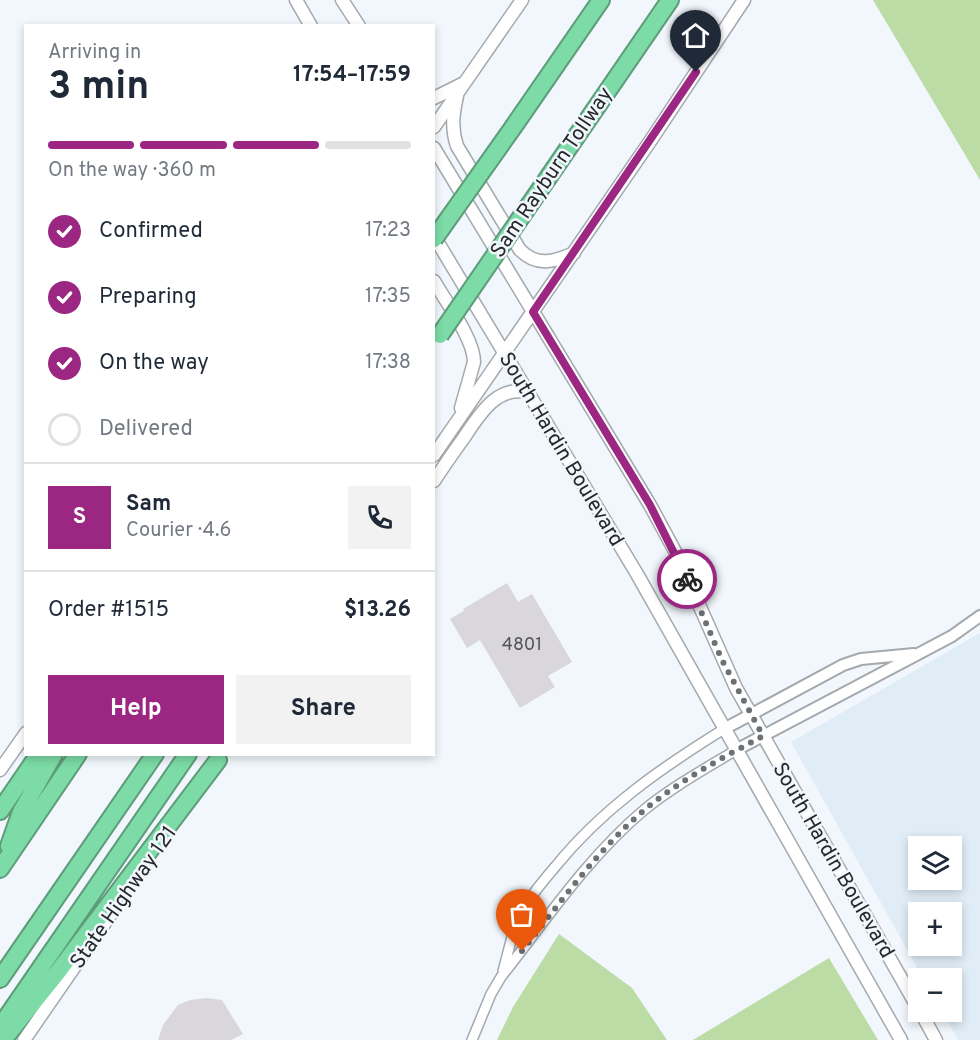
<!DOCTYPE html>
<meta charset="utf-8">
<style>
:root{--surface:#fff;--page:#f2f2f3;--text:#1f2937;--muted:#747a83;--line:#e0e1e3;--accent:#9b2783}
body{margin:0;font-family:Overpass,sans-serif;background:var(--page);color:var(--text);height:100vh;display:flex;flex-direction:column;font-size:22px;white-space:nowrap}
*{box-sizing:border-box;margin:0}
p{font-size:20px;color:var(--muted)}
.icon{flex:none;width:33px;height:33px;fill:none;stroke:currentColor;stroke-width:2;stroke-linecap:round;stroke-linejoin:round}
.map{position:relative;flex:1;overflow:hidden}
.panel{position:absolute;left:24px;top:24px;width:411px;height:732px;display:flex;flex-direction:column;background:var(--surface);border-radius:0px;box-shadow:0 3px 9px #0003}
.panel>*{flex:none}
.controls{position:absolute;left:908px;top:836px;display:grid;gap:12px}
.controls a{display:grid;place-items:center;width:54px;height:54px;border-radius:0px;background:var(--surface);box-shadow:0 3px 9px #0003;font-size:30px}
.pin{position:absolute;display:grid;place-items:center;width:51px;height:51px;color:#fff;margin:-62px -26px;border-radius:50% 50% 50% 0;rotate:-45deg;box-shadow:0 0 6px #0007}
.pin .icon{rotate:45deg}
.courier{position:absolute;display:grid;place-items:center;width:60px;height:60px;margin:-30px;border:4px solid #9b2783;border-radius:50%;background:#fff;color:#222;box-shadow:0 2px 8px #0007}
.summary em{font-style:normal;font-weight:700}
.summary div{display:flex;flex-direction:column-reverse}
.summary{display:flex;align-items:center;justify-content:space-between;height:102px;padding:0 24px}
h1{font-size:39px;font-weight:700;line-height:45px}
.bar{display:grid;grid-template-columns:repeat(4,1fr);gap:9px 6px;align-content:center;height:72px;padding:0 24px}
.bar i{height:8px;border-radius:4px;background:var(--line)}
.bar .active{background:var(--accent)}
.bar p{grid-column:span 4}
.line{display:flex;align-items:center;gap:15px;padding:0 24px;border-top:2px solid var(--line)}
.line div{flex:1}
.round{display:grid;place-items:center;flex:none;width:63px;height:63px;border-radius:0px;background:var(--page)}
ol{padding:0 24px;list-style:none}
li{display:flex;align-items:center;gap:18px;height:66px}
li p{margin-inline-start:auto}
li .icon{padding:6px;border-radius:50%;background:var(--accent);color:#fff;stroke-width:4}
li:last-child{color:var(--muted)}
li i{width:33px;height:33px;border:3px solid var(--line);border-radius:50%}
.button{display:flex;gap:12px;margin-top:auto;padding:12px 24px}
.button a{flex:1;height:69px;border-radius:0px;background:var(--accent);color:#fff;font-size:24px;font-weight:700;line-height:69px;text-align:center}
.button a+a{background:var(--page);color:var(--text)}
.map>svg:first-child{display:block}
.built{fill:#e0ecf6;fill-rule:evenodd}
.green{fill:#bbdca5}
.building{fill:#d9d6dc}
.lines{fill:none;stroke-linecap:round;stroke-linejoin:round}
.minor-casing{stroke:#a3a9ad;stroke-width:12}
.tertiary-casing{stroke:#a3a9ad;stroke-width:14}
.secondary-casing{stroke:#a3a9ad;stroke-width:15}
.motorway-casing{stroke:#5e9c7b;stroke-width:20}
.minor{stroke:#fff;stroke-width:9}
.tertiary{stroke:#fff;stroke-width:10}
.secondary{stroke:#fff;stroke-width:12}
.motorway{stroke:#7cdba6;stroke-width:16}
.motorway-bridge-casing{stroke:#5e9c7b;stroke-width:20;stroke-linecap:butt}
.motorway-bridge{stroke:#7cdba6;stroke-width:16}
.done{stroke:#6d7074;stroke-width:6;stroke-dasharray:0 10.8}
.route{stroke:#9b2783;stroke-width:8}
.labels{text-anchor:middle;stroke-width:5;stroke-linejoin:round;paint-order:stroke}
.number-label{font-size:18px;fill:#535456}
.street-label{font-size:21px;fill:#26282a;stroke:#f1f7fc}
</style>
<div class="map">
<svg width="980" height="1040" viewBox="0 0 980 1040">
<rect width="100%" height="100%" fill="#f1f7fc"/>
<path class="built" d="M980 633V1040H958L942 1011H951V978H923L791 742ZM918 846H951V879H918ZM918 912H951V945H918Z"/>
<path class="green" d="M873 0H980V180Z
M559 934 632 988 667 1040H497L513 1007Z
M829 958 878 1040H693Z"/>
<path class="building" d="M507 583 518 602 532 594 572 662 548 676 555 687 520 708 480 640 467 648 450 619 464 611 463 609Z
M206 998 222 1000 243 1034 231 1040H158L163 1025 178 1005 190 1000Z"/>
<g class="lines">
<g class="minor-casing">
<path id="minor" d="M503 971C509 951 512 929 522 911 531 895 543 881 555 867 602 809 661 768 724 729
M472 1040 491 994 501 977C546 920 588 857 644 810 672 787 705 769 736 750"/>
</g>
<g class="tertiary-casing">
<path id="tertiary" d="M724 729 843 665 861 659 914 654
M736 750 920 653 952 636 980 616"/>
</g>
<g class="secondary-casing">
<path id="secondary" d="M296 0 311 26
M342 0 359 26
M457 96C453 114 451 128 457 146L520 250C537 267 554 262 574 253
M434 98 462 84
M434 127 522 0
M434 148 650 505 677 555 736 688 918 1008
M434 236 637 574 901 1040
M434 281C446 302 474 339 474 362L461 408
M434 455 651 140 744 0
M434 481C443 467 453 453 463 439 478 417 497 383 529 393
M0 770 26 733
M920 1011 936 1040
M24 1040 113 911"/>
</g>
<g class="motorway-casing">
<path id="motorway" d="M514 126 601 0
M530 204 670 0
M0 811 39 754
M9 846 21 812 54 754
M0 869 78 754
M0 979 155 754
M0 1027 188 754
M3 1040 57 973 218 760"/>
</g>
<use href="#minor" class="minor"/>
<use href="#tertiary" class="tertiary"/>
<use href="#secondary" class="secondary"/>
<use href="#motorway" class="motorway"/>
<g class="motorway-bridge-casing">
<path id="motorway-bridge" d="M434 239 514 126
M440 335 530 204"/>
</g>
<use href="#motorway-bridge" class="motorway-bridge"/>
</g>
<g class="lines">
<path class="done" d="M522 951C560 903 596 852 642 812 678 781 722 758 763 736L722 660 687 579"/>
<path class="route" d="M687 579 650 505 533 312 696 72"/>
</g>
<g class="labels">
<g class="number-label">
<text x="522" y="650">4801</text>
</g>
<g class="street-label">
<text transform="translate(551 172) rotate(-56)" y="7">Sam Rayburn Tollway</text>
<text transform="translate(562 449) rotate(59)" y="7">South Hardin Boulevard</text>
<text transform="translate(834 860) rotate(60)" y="7">South Hardin Boulevard</text>
<text transform="translate(123 897) rotate(-55)" y="7">State Highway 121</text>
</g>
</g>
</svg>
<div class="controls">
<a><svg class="icon" aria-label="layers" viewBox="0 0 24 24"><path d="M12 4l9 5-9 5-9-5zM3 14l9 5 9-5"/></svg></a>
<a>+</a>
<a>−</a>
</div>
<div class="pin" style="left:522px;top:951px;background:#ea580c"><svg class="icon" aria-label="bag" viewBox="0 0 24 24"><path d="M5 8h14l-1 12H6zM9 8a3 3 0 0 1 6 0"/></svg></div>
<div class="pin" style="left:696px;top:72px;background:#1f2937"><svg class="icon" aria-label="home" viewBox="0 0 24 24"><path d="M3 11l9-7 9 7M6 9v11h12V9"/></svg></div>
<div class="courier" style="left:687px;top:579px"><svg class="icon" aria-label="bike" viewBox="0 0 24 24"><circle cx="6" cy="16" r="4"/><circle cx="18" cy="16" r="4"/><path d="M6 16l4-8h5l3 8M10 8l3 8H6M13 5h3"/></svg></div>
<section class="panel">
<div class="summary"><div><h1>3 min</h1><p>Arriving in</p></div><em>17:54–17:59</em></div>
<div class="bar"><i class="active"></i><i class="active"></i><i class="active"></i><i></i><p>On the way · 360 m</p></div>
<ol>
<li><svg class="icon" aria-label="check" viewBox="0 0 24 24"><path d="M5 12l5 5 9-10"/></svg>Confirmed<p>17:23</p></li>
<li><svg class="icon" aria-label="check" viewBox="0 0 24 24"><path d="M5 12l5 5 9-10"/></svg>Preparing<p>17:35</p></li>
<li><svg class="icon" aria-label="check" viewBox="0 0 24 24"><path d="M5 12l5 5 9-10"/></svg>On the way<p>17:38</p></li>
<li><i></i>Delivered</li>
</ol>
<div class="line" style="height:108px"><b class="round" style="background:var(--accent);color:#fff">S</b><div><b>Sam</b><p>Courier · 4.6</p></div><a class="round"><svg class="icon" aria-label="phone" viewBox="0 0 24 24"><path d="M5 4h4l2 5-3 2q2 4 5 5l2-3 5 2v4C11 20 4 13 5 4z"/></svg></a></div>
<div class="line" style="height:78px"><div>Order #1515</div><b>$13.26</b></div>
<div class="button"><a>Help</a><a>Share</a></div>
</section>
</div>
